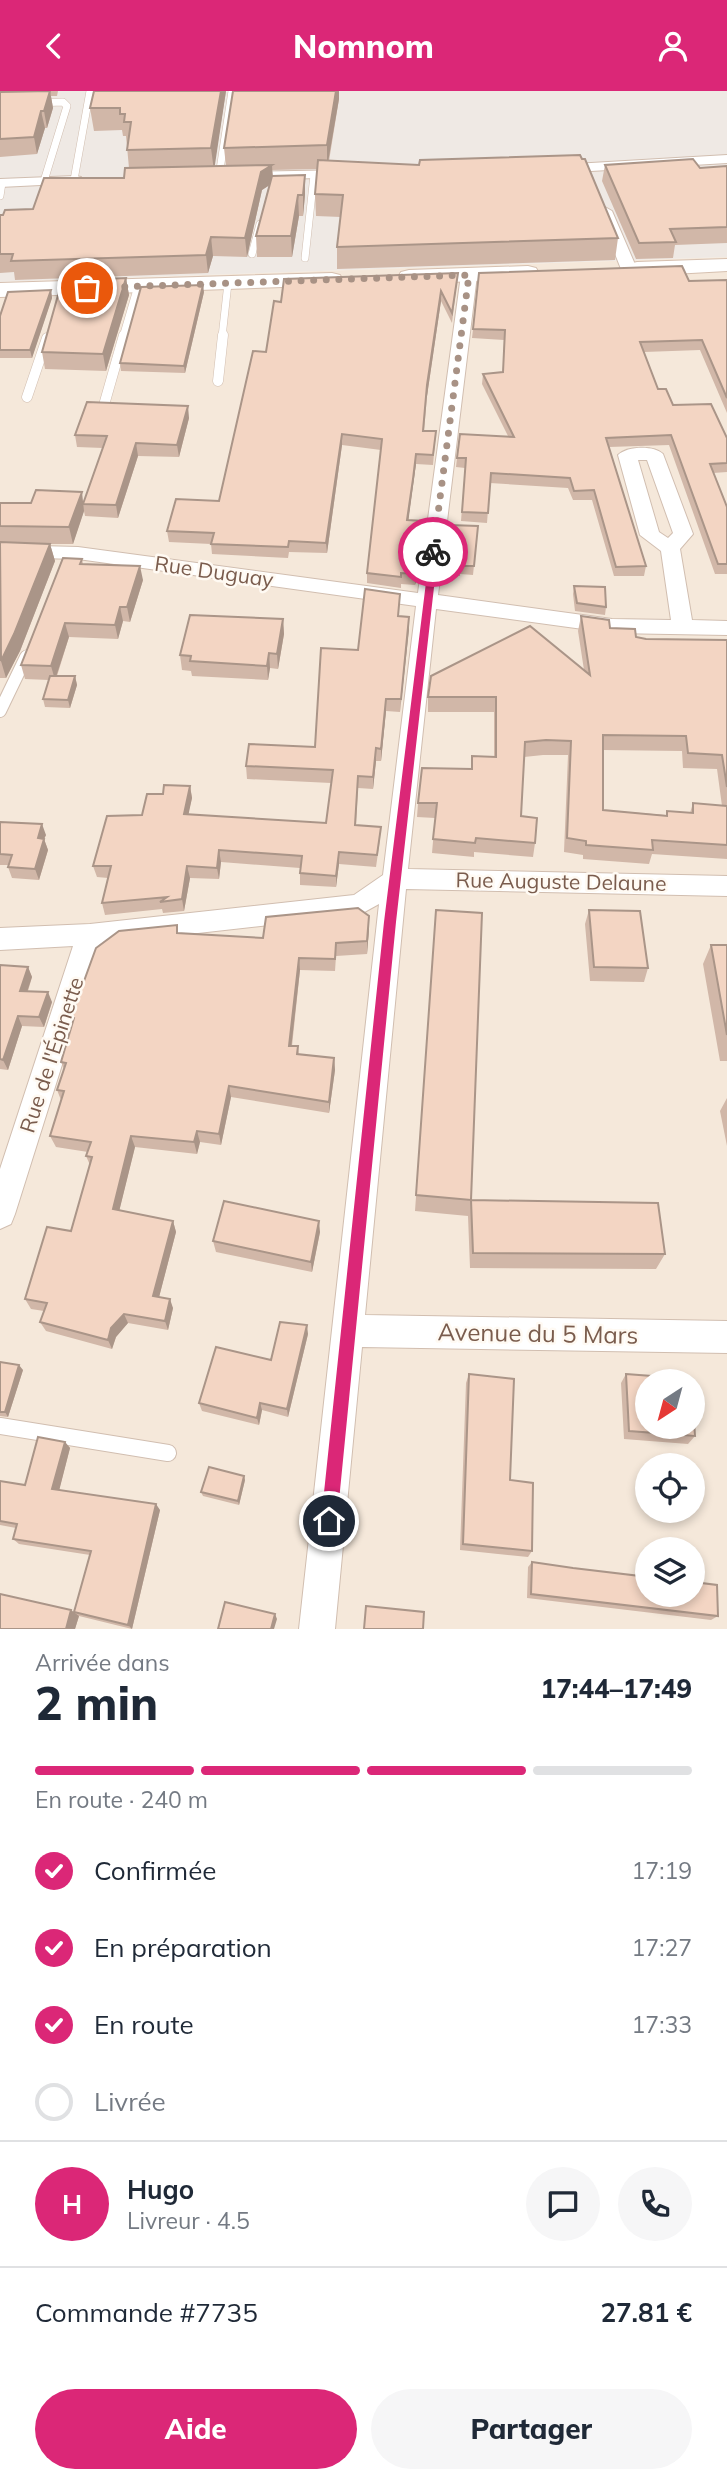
<!DOCTYPE html>
<html lang="fr">
<meta charset="utf-8">
<style>
:root{--surface:#fff;--page:#f6f6f7;--text:#1f2937;--muted:#747a83;--line:#e0e1e3;--accent:#db2777}
body{margin:0;font-family:Mulish,sans-serif;background:var(--page);color:var(--text);height:100vh;display:flex;flex-direction:column;font-size:26px;white-space:nowrap}
*{box-sizing:border-box;margin:0}
p{font-size:23px;color:var(--muted)}
.icon{flex:none;width:38px;height:38px;fill:none;stroke:currentColor;stroke-width:2;stroke-linecap:round;stroke-linejoin:round}
.map{position:relative;height:1538px;overflow:hidden}
.details{display:flex;flex-direction:column;background:var(--surface);flex:1}
.details>*{flex:none}
.needle{width:46px;rotate:216deg}
.buttons{position:absolute;left:635px;top:1278px;display:grid;gap:14px}
.buttons a{display:grid;place-items:center;width:70px;height:70px;border-radius:50%;background:var(--surface);box-shadow:0 4px 10px #0003;font-size:35px}
.pin{position:absolute;display:grid;place-items:center;width:60px;height:60px;color:#fff;margin:-30px;border:4px solid #fff;border-radius:50%;box-shadow:0 2px 7px #0007}
.courier{position:absolute;display:grid;place-items:center;width:70px;height:70px;margin:-35px;border:5px solid #db2777;border-radius:50%;background:#fff;color:#222;box-shadow:0 2px 9px #0007}
.summary em{font-style:normal;font-weight:800}
.summary div{display:flex;flex-direction:column-reverse}
.summary{display:flex;align-items:center;justify-content:space-between;height:119px;padding:0 35px}
h1{font-size:46px;font-weight:800;line-height:52px}
.bar{display:grid;grid-template-columns:repeat(4,1fr);gap:10px 7px;align-content:center;height:84px;padding:0 35px}
.bar i{height:9px;border-radius:5px;background:var(--line)}
.bar .selected{background:var(--accent)}
.bar p{grid-column:span 4}
.line{display:flex;align-items:center;gap:18px;padding:0 35px;border-top:2px solid var(--line)}
.line div{flex:1}
.round{display:grid;place-items:center;flex:none;width:74px;height:74px;border-radius:37px;background:var(--page)}
ol{padding:0 35px;list-style:none}
li{display:flex;align-items:center;gap:21px;height:77px}
li p{margin-inline-start:auto}
li .icon{padding:7px;border-radius:50%;background:var(--accent);color:#fff;stroke-width:4}
li:last-child{color:var(--muted)}
li i{width:38px;height:38px;border:4px solid var(--line);border-radius:50%}
.primary-button{display:flex;gap:14px;margin-top:auto;padding:14px 35px}
.primary-button a{flex:1;height:80px;border-radius:42px;background:var(--accent);color:#fff;font-size:28px;font-weight:800;line-height:80px;text-align:center}
.primary-button a+a{background:var(--page);color:var(--text)}
header{display:flex;justify-content:space-between;align-items:center;height:91px;padding:0 35px;background:var(--accent);color:#fff;font-size:32px;font-weight:800}
.map>svg:first-child{display:block}
.residential{fill:#f5e8da;fill-rule:evenodd}
.industrial{fill:#efe9e4}
.lines{fill:none;stroke-linecap:round;stroke-linejoin:round}
.lane-far3-casing{stroke:#d1beb0;stroke-width:8}
.lane-far2-casing{stroke:#d1beb0;stroke-width:11}
.lane-far1-casing{stroke:#d1beb0;stroke-width:14}
.lane-casing{stroke:#d1beb0;stroke-width:18}
.street-casing{stroke:#d1beb0;stroke-width:2}
.secondary-casing{stroke:#d6c0b0;stroke-width:2}
.lane-far3{stroke:#fff;stroke-width:7}
.lane-far2{stroke:#fff;stroke-width:10}
.lane-far1{stroke:#fff;stroke-width:12}
.lane{stroke:#fff;stroke-width:16}
.street{fill:#fff;fill-rule:evenodd}
.secondary{fill:#fff;fill-rule:evenodd}
.wall{fill:#d1b7a8;fill-rule:evenodd}
.shaded-wall{fill:#aa9588}
.building{fill:#f3d5c3;stroke:#aa9588;stroke-width:2}
.route{fill:#db2777}
.done{stroke:#a89285;stroke-width:7;stroke-dasharray:0 12.6}
.labels{text-anchor:middle;stroke-width:5;stroke-linejoin:round;paint-order:stroke}
.street-label{font-size:21px;fill:#7a5c4d;stroke:#fffaf3}
.near-street-label{font-size:24px;fill:#7a5c4d;stroke:#fffaf3}
</style>
<header><svg class="icon" aria-label="back" viewBox="0 0 24 24"><path d="M15 5l-7 7 7 7"/></svg>Nomnom<svg class="icon" aria-label="person" viewBox="0 0 24 24"><circle cx="12" cy="8" r="4"/><path d="M4 21q1-7 8-7t8 7"/></svg></header>
<div class="map">
<svg width="727" height="1538" viewBox="0 0 727 1538">
<rect width="100%" height="100%" fill="#fdf6ec"/>
<path class="residential" d="M727 166V1538H0V191ZM648 1290H693V1335H648ZM648 1374H693V1419H648ZM648 1458H693V1503H648Z"/>
<path class="industrial" d="M0 0H727V166L0 191Z"/>
<g class="lines">
<g class="lane-far3-casing">
<path id="lane-far3" d="M36 12 63 11 67 15 44 90
M219 85 232 0
M74 89 90 0
M0 105 2 92
M252 163 260 133
M305 167 314 84
M123 246 138 195
M222 246 228 192"/>
</g>
<g class="lane-far2-casing">
<path id="lane-far2" d="M218 290 223 244
M27 306 47 247
M104 314 124 244
M25 567 27 564"/>
</g>
<g class="lane-far1-casing">
<path id="lane-far1" d="M0 620 26 566"/>
</g>
<g class="lane-casing">
<path id="lane" d="M0 1335 168 1362"/>
</g>
<g class="street-casing">
<path id="street" d="M727 64V72L557 82 550 78 557 74Z
M349 79 354 80V86L242 89 235 85 242 81Z
M76 85 81 86V92L0 96V88Z
M605 116 612 120 637 178 634 181 629 183 621 178 598 120Z
M469 179 477 184 438 504 612 528 671 529 661 460 640 444 618 364C627 355 654 354 663 363L693 443 680 458 692 529 727 530V544L612 542 436 518 408 778 727 785V805L406 798 365 1224 727 1230V1262L362 1256 335 1538H299L379 813 359 824 100 853 15 1123 11 1133 0 1138V1078L73 855 0 859V837L90 833 354 804 383 784 416 515 78 468 0 466V454L78 456 418 502 461 184ZM638 369H647L673 442 668 447 659 441Z"/>
</g>
<g class="secondary-casing">
<path id="secondary" d="M727 168V180L637 185 629 183 626 178 629 173 637 171Z
M528 175 536 177 539 182 536 187 409 193 401 191 398 186 401 181 409 179Z
M332 182 340 184 343 189 340 194 0 206V192Z"/>
</g>
<use href="#lane-far3" class="lane-far3"/>
<use href="#lane-far2" class="lane-far2"/>
<use href="#lane-far1" class="lane-far1"/>
<use href="#lane" class="lane"/>
<use href="#street" class="street"/>
<use href="#secondary" class="secondary"/>
</g>
<path class="wall" d="M0 0H58L57 5H51L53 17 47 37H45L37 63 0 66Z
M94 0H226L214 75H226L224 57 233 0H339V8L329 70 618 147 615 169 337 178V156L341 126 316 125 315 103 318 78 272 79 273 85 305 84V104L303 125H299L292 166H257L256 145 269 94 262 99 247 166 213 165 208 182 15 189 14 181 0 182V124L33 118 124 87 129 77 126 45H123L122 39 94 40 90 17Z
M605 74 700 77 727 75V152L675 154 673 167 636 168 602 90Z
M458 182 452 232 441 210 427 305 424 340H436L433 374 416 373 412 399 408 429 424 430 418 483 415 494 401 493V497L367 492V482L381 359 342 354 327 462 289 461 288 467 212 463 211 453 169 451 167 440 219 410 281 211Z
M126 187 129 204 106 280 45 278 42 261Z
M727 189V322L700 259 644 261 658 298 673 314 727 347V381L713 382 727 416V483H715L669 354 609 356 646 475 644 485H614L592 409H573L568 397 490 392 487 432 461 430 465 377 456 376 457 367 508 345 482 293 483 283 503 281 504 249 472 247 473 238 689 190Z
M51 199 52 207 32 267H0V225Z
M204 201 185 282 121 280 120 272Z
M189 327 179 366 138 365 118 427 85 425 84 420 73 453H50L55 470 20 560 6 587H0V412H31L84 410 103 357 77 356 75 344Z
M478 435 473 484 460 483V485L443 484 444 476Z
M82 468 83 473 143 489 130 531 123 530 118 548 69 546 57 585H75L77 594 70 617 45 616 43 608 49 589 25 588 21 574Z
M574 495 606 516 605 524 575 520 573 503Z
M399 525 409 526 400 621 386 620 381 670H376L373 698 358 697 356 734 380 748 376 776 339 773 336 796 300 794V777L221 771 219 788 190 787 184 820 163 822 162 818 105 824 102 812 108 787 97 786 93 775 163 703 190 695 192 707 188 723 326 732 331 692 247 688 246 675 315 656 358 559Z
M581 525 610 537 636 546 646 548 727 549V768L652 763 649 773 583 768V764L564 761 568 664H543L524 666 521 725 535 752 533 766 474 761V766L432 762 435 727 417 726 418 712 471 678 472 665 494 666V621H428V606L584 579 578 540ZM603 659 682 660 683 677 717 678 722 715 693 712 690 722 667 720 666 724 603 719Z
M283 528 284 543 278 578 270 577 268 589 192 585 191 580 182 579 180 564Z
M0 731 46 744 44 748 48 759 39 789 12 787 8 776 9 774H0Z
M436 819 471 1109 665 1163 656 1178 470 1177 468 1125 415 1120Z
M589 819 648 877 644 891 590 890 585 833Z
M369 838 367 863 336 865 335 880 300 879 292 955H298L299 963 334 967 335 979 329 1022 231 1006 221 1054 200 1051 197 1063 135 1056 119 1120 173 1130 176 1141 159 1206 173 1217 168 1239 128 1232 116 1246 112 1258 46 1240 40 1231 44 1220 31 1218 25 1208 71 1140 90 1074 86 1065 88 1061 56 1056 50 1045 61 1009 57 999 64 978 61 971 73 931 71 926 179 842 263 847Z
M711 854H727V970H720L703 873Z
M0 874 28 876 32 886 28 900 52 911 44 936 22 935 8 979 0 978Z
M727 1007V1055L720 1020Z
M320 1141 312 1181 216 1161 213 1150Z
M308 1243 288 1326 262 1319 259 1334 202 1320 199 1312 271 1269Z
M0 1271 23 1279 8 1326 0 1325Z
M469 1283 510 1389 532 1460 528 1466 460 1459 466 1292Z
M626 1283 695 1345 688 1353 624 1348 621 1292Z
M65 1351 70 1357 59 1399 160 1419 132 1538 79 1525 75 1538 74 1520 90 1464 19 1453 13 1448 16 1437 0 1434V1390L25 1394Z
M245 1389 239 1414 203 1405 201 1401Z
M532 1471 718 1525 711 1529 527 1507 528 1476Z"/>
<path class="shaded-wall" d="M50 0 53 17 47 37 44 20Z
M221 0H226L214 80 211 57Z
M336 0H339V8L327 77V54Z
M41 20 45 37 37 63 34 46Z
M272 74 273 92 262 99 247 166 245 147 261 81Z
M305 84V104L303 125V104Z
M298 104 299 125 292 166 291 145Z
M211 146 213 165 208 182 206 164Z
M126 187 129 204 106 280 103 263Z
M203 194 204 201 185 282 184 275Z
M51 199 52 207 32 267 30 259Z
M441 200V210L427 305V294Z
M188 315 189 327 179 366 177 354Z
M342 343V354L327 462 326 452Z
M136 352 138 365 118 427 116 414Z
M416 363V373L407 440V429Z
M82 401 84 420 73 453 69 436Z
M424 430 418 483 415 494V483Z
M50 453 55 470 20 560 6 587 1 570Z
M140 475 143 489 130 531 127 516Z
M120 516 123 530 118 548 115 534Z
M409 526V539L400 621 401 608Z
M283 528 284 543 278 578 277 563Z
M65 532 69 546 55 589 51 575Z
M269 562 270 577 268 589 267 575Z
M75 585 77 594 70 617 68 609Z
M386 608V620L381 670V658Z
M376 657V670L373 698V686Z
M190 695 192 707 186 735 184 723Z
M42 733 46 744 44 748 48 759 39 789 35 778 38 747Z
M219 759 221 771 219 788 217 777Z
M339 761V773L336 796V785Z
M187 775 190 787 184 820 182 808Z
M369 825V838L367 863V850Z
M299 867 300 879 290 967 289 955Z
M28 876 32 886 24 910 20 900Z
M48 901 52 911 44 936 39 926Z
M18 925 22 935 8 979 3 969Z
M334 967 335 979 329 1022V1011Z
M229 995 231 1006 221 1054 219 1043Z
M197 1040 200 1051 197 1063 194 1051Z
M131 1045 135 1056 117 1129 113 1118Z
M173 1130 176 1141 157 1214 153 1205Z
M319 1130 320 1141 312 1181 311 1171Z
M170 1208 173 1217 168 1239 165 1230Z
M124 1223 128 1232 116 1246 112 1258 108 1249 111 1237Z
M307 1234 308 1243 288 1326 287 1318Z
M19 1274 23 1279 8 1326 5 1321Z
M260 1312 262 1319 259 1334 257 1327Z
M65 1351 70 1357 58 1404 52 1398Z
M244 1385 245 1389 239 1414 238 1410Z
M156 1413 160 1419 132 1538 128 1534Z
M71 1519 79 1525 75 1538H66Z
M275 1523 277 1528 274 1538H271Z"/>
<path class="building" d="M50 0 44 20H41L34 46 0 48V1Z
M94 0H221L211 57 127 59 131 31H124L125 23H120V17H90Z
M233 0H336L327 54 224 57Z
M580 64 582 68H585L618 147 337 156 343 104 315 103 318 69 419 74 420 69Z
M693 68 700 77 727 75V136L670 138 676 151 639 152 605 74Z
M272 74 261 81 245 147 211 146 206 164 11 170 13 163H0V124H3L5 119 33 118 44 87H124L125 77Z
M305 84 303 104H298L291 145H256L272 85Z
M682 175 689 190 727 189V307L702 249 640 251 658 298H666L673 314 711 313 727 347V372L710 373 727 416V473H718L671 344 606 347 646 475 616 476 594 399 574 400 570 387 491 382 488 422 462 421 466 367H457L460 343 514 346 483 283 503 281 505 239 473 238 479 182Z
M458 182 452 222 441 200 427 294 423 340H436L433 364 416 363 413 388 407 429 424 430 418 473 415 483 401 482V486L367 482 382 348 342 343 326 452 289 450 288 456 211 453 214 442 167 440 176 408 219 410 253 260 266 261 274 210 281 211 284 188Z
M126 187 103 263 42 261 62 190Z
M203 194 184 275 120 272 141 196Z
M51 199 30 259H0V225L8 201Z
M87 311 188 315 177 354 136 352 116 414 83 413 107 345 75 344Z
M36 399 82 401 69 436 0 435V412H31Z
M449 434 478 435 474 475H461V477L444 476Z
M0 451 50 453 14 543 1 570Z
M63 467 82 468 80 473 140 475 127 516H120L115 534 65 532 51 575 21 574Z
M574 495 605 496 606 516 577 512Z
M365 498 400 503 398 525 409 526 401 608H386L381 658 376 657 373 686 358 685 355 734 381 736 377 764 339 761 336 785 300 782 302 765 219 759 217 777 187 775 182 808 160 811 167 806 102 812 111 775H93L107 725 142 724 147 703H163L164 694 190 695 184 723 326 732 333 679 246 675 249 653 315 656 321 557 358 559Z
M190 524 283 528 277 563 269 562 267 575 190 570 191 565 180 564Z
M581 525 609 529 610 537 635 538 636 546 646 548 727 549V696L722 664 688 662 686 645 603 644V719L667 725V720L693 722V712L727 715V754L652 749 653 759 586 754V750L567 747 571 650 546 649 525 651 521 725 537 727 535 752 476 747 475 752 433 748 437 712H418L422 677 472 678V665L496 666V606H428L431 585 530 535 590 584Z
M50 585H75L68 609 43 608Z
M0 731 42 733 38 747 44 748 35 778 8 776 12 764 0 763Z
M358 817 369 825 367 850 336 852 335 868 299 867 289 955H298L297 963 334 967 329 1011 229 995 219 1043 197 1040 194 1051 131 1045 113 1118 173 1130 153 1205 170 1208 165 1230 124 1223 111 1237 108 1249 40 1231 47 1212 25 1208 47 1136 71 1140 92 1066 86 1065 91 1051 50 1045 64 1000 57 999 66 972 61 971 74 927 71 926 96 857 119 840 177 834V842L263 847 266 826Z
M436 819 482 822 471 1109 416 1104Z
M589 819 640 820 648 877 594 876Z
M711 854H727V944Z
M0 874 28 876 20 900 48 901 39 926 18 925 3 969 0 968Z
M471 1109 658 1112 665 1163 473 1162Z
M224 1110 319 1130 311 1171 213 1150Z
M280 1231 307 1234 287 1318 260 1312 257 1327 199 1312 216 1256 271 1269Z
M0 1271 19 1274 5 1321H0Z
M469 1283 514 1288 510 1389 533 1392 532 1460 463 1453Z
M626 1283 691 1288V1290H648V1335H693V1315L695 1345 629 1340Z
M38 1346 65 1351 52 1398 156 1413 128 1534 74 1521 91 1460 13 1448 17 1433 0 1430V1390L25 1394Z
M209 1376 244 1385 238 1410 201 1401Z
M532 1471 573 1477 648 1486V1503H693V1491L717 1494 718 1525 531 1503Z
M0 1503 71 1519 66 1538H0Z
M225 1511 275 1523 271 1538H218Z
M366 1515 424 1521 423 1538H364Z"/>
<path class="route" d="M430 459 438 461 396 831 337 1430 335 1435 329 1438 323 1435 321 1430 384 831Z"/>
<g class="lines">
<path class="done" d="M87 197 469 184 433 461"/>
</g>
<g class="labels">
<g class="street-label">
<text transform="translate(214 481) rotate(8)" y="7">Rue Duguay</text>
<text transform="translate(561 791) rotate(1)" y="7">Rue Auguste Delaune</text>
<text transform="translate(52 964) rotate(-72)" y="7">Rue de l'Épinette</text>
</g>
<g class="near-street-label">
<text transform="translate(538 1243) rotate(1)" y="8">Avenue du 5 Mars</text>
</g>
</g>
</svg>
<div class="buttons">
<a><svg class="needle" viewBox="-14 -14 28 28"><path d="M0-13l5 13h-10z" fill="#e53935"/><path d="M0 13l5-13h-10z" fill="#747a83"/></svg></a>
<a><svg class="icon" aria-label="locate" viewBox="0 0 24 24"><circle cx="12" cy="12" r="6"/><path d="M12 2v4M12 18v4M2 12h4M18 12h4"/></svg></a>
<a><svg class="icon" aria-label="layers" viewBox="0 0 24 24"><path d="M12 4l9 5-9 5-9-5zM3 14l9 5 9-5"/></svg></a>
</div>
<div class="pin" style="left:87px;top:197px;background:#ea580c"><svg class="icon" aria-label="bag" viewBox="0 0 24 24"><path d="M5 8h14l-1 12H6zM9 8a3 3 0 0 1 6 0"/></svg></div>
<div class="pin" style="left:329px;top:1430px;background:#1f2937"><svg class="icon" aria-label="home" viewBox="0 0 24 24"><path d="M3 11l9-7 9 7M6 9v11h12V9"/></svg></div>
<div class="courier" style="left:433px;top:461px"><svg class="icon" aria-label="bike" viewBox="0 0 24 24"><circle cx="6" cy="16" r="4"/><circle cx="18" cy="16" r="4"/><path d="M6 16l4-8h5l3 8M10 8l3 8H6M13 5h3"/></svg></div>
</div>
<section class="details">
<div class="summary"><div><h1>2 min</h1><p>Arrivée dans</p></div><em>17:44–17:49</em></div>
<div class="bar"><i class="selected"></i><i class="selected"></i><i class="selected"></i><i></i><p>En route · 240 m</p></div>
<ol>
<li><svg class="icon" aria-label="check" viewBox="0 0 24 24"><path d="M5 12l5 5 9-10"/></svg>Confirmée<p>17:19</p></li>
<li><svg class="icon" aria-label="check" viewBox="0 0 24 24"><path d="M5 12l5 5 9-10"/></svg>En préparation<p>17:27</p></li>
<li><svg class="icon" aria-label="check" viewBox="0 0 24 24"><path d="M5 12l5 5 9-10"/></svg>En route<p>17:33</p></li>
<li><i></i>Livrée</li>
</ol>
<div class="line" style="height:126px"><b class="round" style="background:var(--accent);color:#fff">H</b><div><b>Hugo</b><p>Livreur · 4.5</p></div><a class="round"><svg class="icon" aria-label="chat" viewBox="0 0 24 24"><path d="M4 5h16v11H9l-5 4z"/></svg></a><a class="round"><svg class="icon" aria-label="phone" viewBox="0 0 24 24"><path d="M5 4h4l2 5-3 2q2 4 5 5l2-3 5 2v4C11 20 4 13 5 4z"/></svg></a></div>
<div class="line" style="height:91px"><div>Commande #7735</div><b>27.81 €</b></div>
<div class="primary-button"><a>Aide</a><a>Partager</a></div>
</section>
